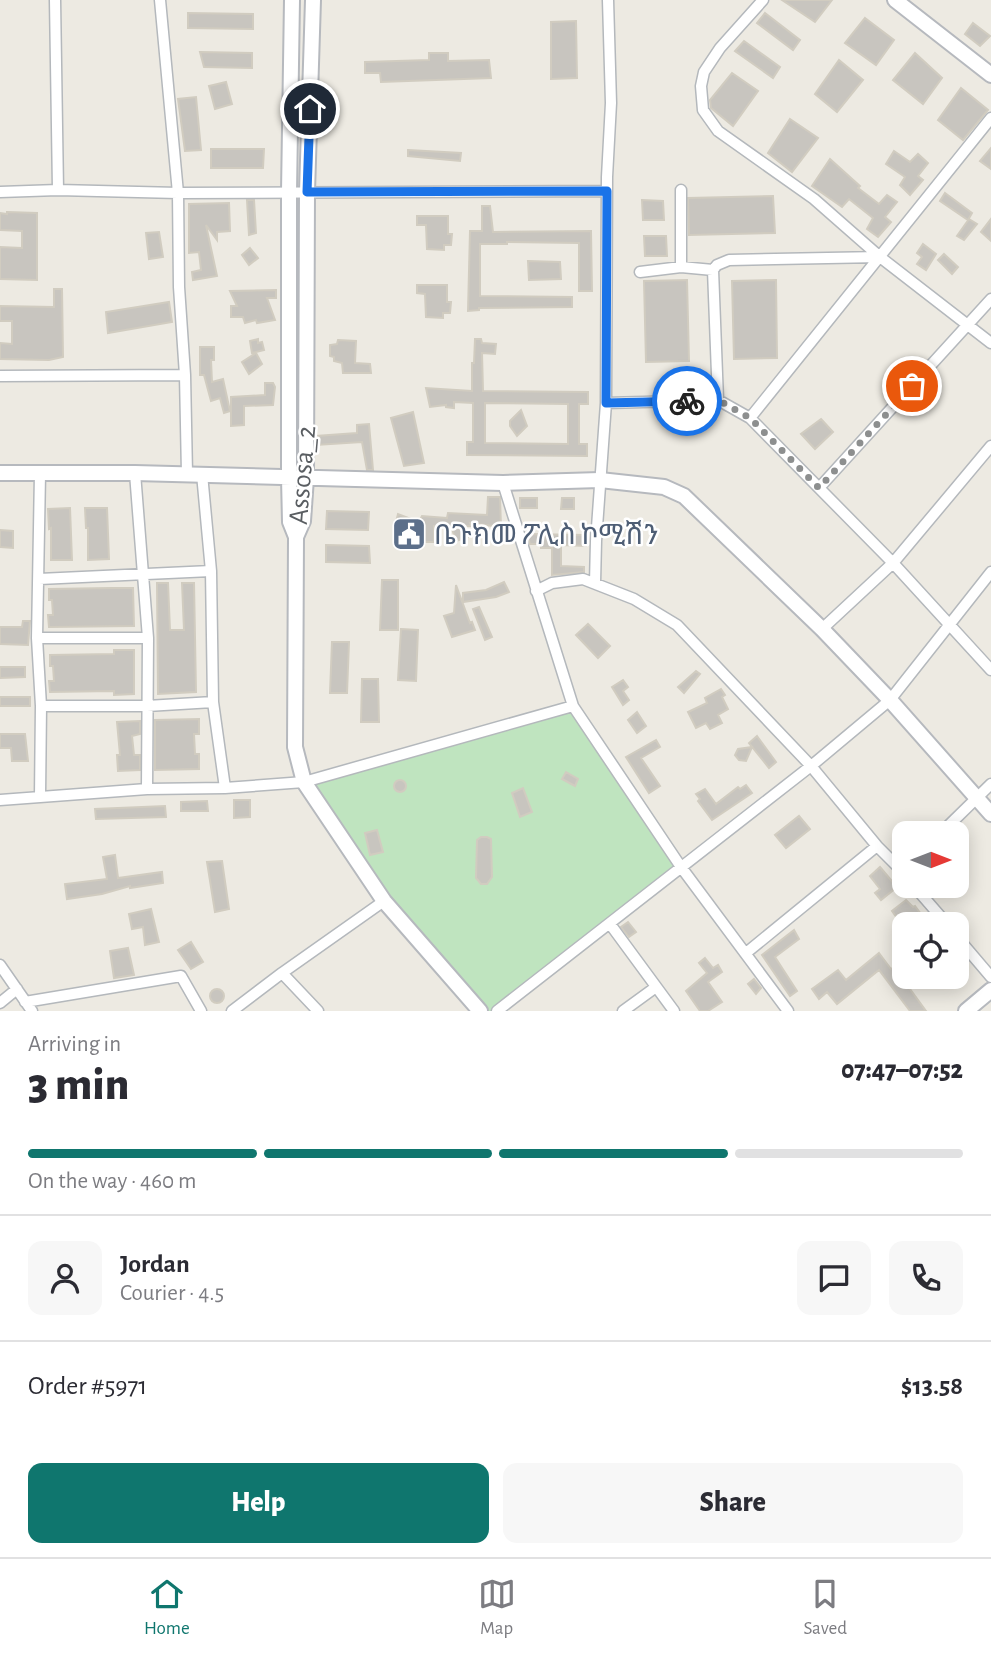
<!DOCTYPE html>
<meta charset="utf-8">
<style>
:root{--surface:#fff;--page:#f7f7f7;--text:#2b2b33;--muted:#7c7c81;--line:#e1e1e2;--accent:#0f766e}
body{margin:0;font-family:"Alegreya Sans","Noto Sans Ethiopic",sans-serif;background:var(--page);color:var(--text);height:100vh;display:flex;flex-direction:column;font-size:26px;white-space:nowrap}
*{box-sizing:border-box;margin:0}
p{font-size:23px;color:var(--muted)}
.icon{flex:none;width:38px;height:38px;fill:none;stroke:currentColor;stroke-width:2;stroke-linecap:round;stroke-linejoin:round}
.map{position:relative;height:1011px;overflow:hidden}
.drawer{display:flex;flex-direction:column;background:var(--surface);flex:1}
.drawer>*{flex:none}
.needle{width:46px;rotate:90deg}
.buttons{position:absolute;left:892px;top:821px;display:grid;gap:14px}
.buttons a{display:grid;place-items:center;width:77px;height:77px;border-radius:14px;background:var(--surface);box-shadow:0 4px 18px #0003;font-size:35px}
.pin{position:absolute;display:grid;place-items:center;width:60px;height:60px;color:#fff;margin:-30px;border:4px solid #fff;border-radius:50%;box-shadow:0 2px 7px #0007}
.courier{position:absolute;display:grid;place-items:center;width:70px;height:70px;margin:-35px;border:5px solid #1a73e8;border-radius:50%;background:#fff;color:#222;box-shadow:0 2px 9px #0007}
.head em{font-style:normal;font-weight:800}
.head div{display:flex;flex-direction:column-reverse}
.head{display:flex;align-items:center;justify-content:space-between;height:119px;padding:0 28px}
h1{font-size:46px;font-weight:800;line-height:52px}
.bar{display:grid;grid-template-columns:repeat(4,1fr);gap:10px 7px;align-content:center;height:84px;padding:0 28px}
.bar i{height:9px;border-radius:5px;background:var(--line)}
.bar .active{background:var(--accent)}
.bar p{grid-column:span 4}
.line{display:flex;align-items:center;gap:18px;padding:0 28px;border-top:2px solid var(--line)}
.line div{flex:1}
.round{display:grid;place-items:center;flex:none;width:74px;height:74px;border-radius:14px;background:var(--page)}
.cta{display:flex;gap:14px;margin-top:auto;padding:14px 28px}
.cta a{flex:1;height:80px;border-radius:14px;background:var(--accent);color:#fff;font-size:28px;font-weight:800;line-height:80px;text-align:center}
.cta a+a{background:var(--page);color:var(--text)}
.tabs{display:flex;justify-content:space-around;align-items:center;height:98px;border-top:2px solid var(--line);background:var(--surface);font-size:19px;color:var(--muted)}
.tabs a{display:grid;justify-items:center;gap:4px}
.tabs .active{color:var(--accent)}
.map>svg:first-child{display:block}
.green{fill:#bfe4bf}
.building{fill:#c8c5bf;stroke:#d1ccc0;stroke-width:2;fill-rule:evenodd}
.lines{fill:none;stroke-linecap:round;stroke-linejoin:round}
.street-casing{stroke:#b4b8bc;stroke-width:13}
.secondary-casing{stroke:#b6b9be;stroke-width:18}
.street{stroke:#fff;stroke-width:10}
.secondary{stroke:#fff;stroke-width:14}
.done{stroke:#8d8f8f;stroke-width:7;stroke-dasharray:0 12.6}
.route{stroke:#1a73e8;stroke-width:9}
.labels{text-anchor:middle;stroke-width:5;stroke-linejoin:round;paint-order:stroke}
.street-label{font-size:28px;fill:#5a5e62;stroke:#fff}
.service-label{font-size:28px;fill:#4e5e75;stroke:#fff;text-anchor:start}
</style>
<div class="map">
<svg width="991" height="1011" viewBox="0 0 991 1011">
<rect width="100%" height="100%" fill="#edeae2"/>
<path class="green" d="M571 707 680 868 500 1011H478L381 896 306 781Z"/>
<path class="building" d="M782 0H832L815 22Z
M188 13 253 14V29L188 28Z
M765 13 800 40 793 50 757 23Z
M865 18 894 40 876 65 845 43Z
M576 21 577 78 551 79V22Z
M973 23 990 36 980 46 965 34Z
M744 41 780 67 773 78 735 51Z
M200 52 252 53V68L204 67Z
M429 53H448V61L489 60 491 78 381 82 380 73H365V62L429 60Z
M915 53 942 78 923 104 893 80Z
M839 60 863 80 837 112 815 94Z
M732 73 758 91 733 126 711 108 710 100Z
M226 82 232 104 215 109 209 86Z
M961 88 988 110 963 140 938 120Z
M196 97 201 150 185 151 178 99Z
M790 119 818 138 792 172 768 153Z
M991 148V169L980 161Z
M211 149H264L263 168H211Z
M408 150 461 153 460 161 408 156Z
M894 151 910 162 918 154 928 163 918 176 923 180 910 195 900 185 905 177 886 164Z
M830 159 860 186 858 188 879 204 887 195 897 202 885 217 891 222 878 237 867 229 873 218 849 199 842 207 812 186Z
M945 193 972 213 968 220 940 201Z
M773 196 775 233 689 235 688 198Z
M247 200H254L256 233 249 235Z
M642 200 663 201 664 220H643Z
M229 203 230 231 217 232V240L206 225 217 276 193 280 192 272 201 270 199 252 189 253V204Z
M482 206H490L493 232 591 231 592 291H579V243L507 242V244H480V296L572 297V307L479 308V310L468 311 470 231H482Z
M7 212 37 213V280L0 279V247L22 248V231L0 230V213L7 214Z
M417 216H448V234H452L451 245H444V250L427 249 426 225H417Z
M969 219 977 224 964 240 957 236Z
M991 219V241L981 232Z
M159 232 163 257 149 259 146 233Z
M644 236H666L667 256H645Z
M923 244 936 254 926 270 917 264 922 257 917 253Z
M250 248 258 258 249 265 242 255Z
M944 254 958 267 952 274 938 260Z
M528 261 560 262 561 279 529 280Z
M687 280 689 361 646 362 644 281Z
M776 280 777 358 734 359 732 281Z
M417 285H447V302H451L450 313H443V318L426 317 425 294 417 293Z
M54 289H62L63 357 49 360 0 359V343L12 344V321H0V306L54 307Z
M276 290V298H267L275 320 257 323 256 320 245 323 243 317H231V306H237L230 291Z
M169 302 172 322 108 333 106 312Z
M258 339V343L262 342 264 350 252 353 250 341Z
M475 339H481L482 343 496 344 495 354 482 353 483 391 588 392V404H579V444H587V456L467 455V442H473V403L454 402V408L446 407V405L430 407 426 388 472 391V363H474ZM485 403 568 404V444L485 443Z
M338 340 356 341 355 363 370 364 371 373H343L342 363 334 361V357L330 356V345L337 344Z
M200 347H214V360H211L212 382 223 379 230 411 224 413 220 398 211 401 204 375H200Z
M256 353 262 364 249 374 242 362Z
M265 383H273L275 387 273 405 244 406V425L231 426V397L265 395Z
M521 410 527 426 517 436 510 426V421Z
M413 412 424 463 404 466 391 418Z
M821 419 833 432 815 449 801 434Z
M369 424 373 470H367L362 442 316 445V436L357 433V425Z
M488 497H500L501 527 470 523 471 526H465L468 537 456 541 451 526H434V542H421L419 537 399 542 395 536 415 529 396 522 398 514 419 522 422 516 447 518 448 513 487 515Z
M520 498H537V508H520Z
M562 498H574V509H561Z
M70 508 72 560H51V528L49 529 48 509Z
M85 508H107L109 559 88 560V528H86Z
M327 511 369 512 368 530 326 529Z
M0 530 13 531V548L0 547Z
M527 534 586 535V546L561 545V566L584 567V572L552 575V548H541V544H530Z
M326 545 369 546 370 563 326 562Z
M382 580H398V630H380Z
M504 582 509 592 496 597 463 602V593L486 590Z
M157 583H168L170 630H184L182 583H194L196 692 158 694Z
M456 585 470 623 472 622 475 630 452 637 444 616 454 613Z
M111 588H133L134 626 49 627 48 615H53L52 600H49V589Z
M479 607 492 637 485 640 473 609Z
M23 621H30L28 645 0 644V627H22Z
M588 624 610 646 598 658 576 635Z
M401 629 418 630 416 681 398 680Z
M332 642H349L347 693H330Z
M114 650H134V694L114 695V691L50 692 49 681H54L53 666H50V655L114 654Z
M0 667H25V677L0 678Z
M696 671 700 674 684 693 678 687Z
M362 679H378L379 722H361Z
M623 680 628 687 623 691 629 700 623 705 612 687Z
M721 689 725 695 722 697 728 709 718 715 722 723 710 729 706 723 696 728 688 712 707 703 705 698Z
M0 697H30V706H0Z
M637 712 646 726 637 733 628 720Z
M199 719V734H194L195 754H199V769L155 770V720Z
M140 721V734L132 736 134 755H140V770L118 771 117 755H120L117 722Z
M0 734H25L28 761H12L11 748H0Z
M757 736 776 762 769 768 749 743Z
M656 740 660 747 641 758 660 786 649 793 626 757Z
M752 747 746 761 739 760 735 755 738 749Z
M566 772 578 779 575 786 562 779Z
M394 786a6 6 0 1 1 12 0a6 6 0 1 1-12 0Z
M746 785 752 793 712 820 698 801 700 799 696 794 705 789 716 804 738 787 740 789Z
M523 788 532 812 520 817 512 793Z
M234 800H250V817L234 818Z
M207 801 208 811H181V802Z
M165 806 166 817 96 819 95 809Z
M799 816 810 829 786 848 775 835Z
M377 830 383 852 370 855 365 833Z
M481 837H487L491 839 492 877 487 884H481L476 878 477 840Z
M115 855 118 878 162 872 163 883 130 888V886L102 894 67 899 65 884 107 879 103 857Z
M222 861 229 909 215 912 207 862Z
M880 867 897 887 881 900 875 893 880 889 870 876Z
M906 900 913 907 915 906 924 918 929 914 937 924H910L902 914 897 918 892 911Z
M151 909 159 942 145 945 143 927 132 929 129 914Z
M628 922 636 932 629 937 621 927Z
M794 930 799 939 775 957 797 991 790 996 762 955Z
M905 934V954L895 942Z
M191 942 203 962 191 969 178 950Z
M128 948 134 975 114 978 110 951Z
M879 953 891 969 894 967 926 1011H910L879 970 837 1004 827 992 819 999 812 989 838 970 846 980Z
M705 958 713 968 718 965 722 972 708 982 722 1002 708 1011H700L686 991 707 973 699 963Z
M754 979 761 988 756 994 748 984Z
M210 996a7 7 0 1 1 14 0a7 7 0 1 1-14 0Z"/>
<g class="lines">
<g class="street-casing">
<path id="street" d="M55 0 58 190
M160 0 178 193 179 287 185 375 187 474
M763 0 720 48 704 72 701 86 703 110 718 131 814 199 880 257 991 343
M681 190V267
M0 192 58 190 178 193 607 191
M713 270 718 400
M640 272 681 267 713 270 717 265 729 260 880 257
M0 376 185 375
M606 403 718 400 750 418 893 563 991 670
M750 418 991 118
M135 473 148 638 147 789
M202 474 211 571 213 702 225 788
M503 483 573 706 681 867 788 1011
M819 488 991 299
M39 579 211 571
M595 583 596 541 606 403 607 177 611 103 608 0
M536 591 552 583 583 579 634 599 677 625 811 766 877 846 905 874
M822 629 893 563 991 446
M37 638H148
M41 706H147L213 702
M40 796 41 706 37 638 40 474
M0 800 147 789 225 788 304 782 573 706
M941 833 991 784
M914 886 947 924
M610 924 674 1011
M957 937 991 977
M746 953 877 846
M0 965 32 1011
M282 973 318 1011
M25 1002 181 976 201 1011
M0 1003 17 989
M232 1011 282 973 384 901
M497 1011 811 766 890 700 991 572
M623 1011 656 987"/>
</g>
<g class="secondary-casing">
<path id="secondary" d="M292 0 289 192V478L290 522 296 537 295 747 304 782 384 901 480 1011
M895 0 991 75
M0 473H135L503 483 600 480 664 487 684 496 822 629 890 700 991 814
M296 537 303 521 306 478 307 192 313 0
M966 1011 991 990"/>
</g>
<use href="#street" class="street"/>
<use href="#secondary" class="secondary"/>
</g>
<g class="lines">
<path class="done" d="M687 401 718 400 750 418 819 488 912 386"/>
<path class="route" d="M310 109 307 192 607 191 606 403 687 401"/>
</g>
<defs>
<g id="civic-square" transform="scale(1.75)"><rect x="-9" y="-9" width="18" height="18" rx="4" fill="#5c6f8a" stroke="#fff"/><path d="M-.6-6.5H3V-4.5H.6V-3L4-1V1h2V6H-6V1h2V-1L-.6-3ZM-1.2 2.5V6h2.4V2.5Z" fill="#fff"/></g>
</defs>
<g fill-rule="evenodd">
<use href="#civic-square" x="409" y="534"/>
</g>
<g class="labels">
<g class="street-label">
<text transform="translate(301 475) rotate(-85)" y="10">Assosa_2</text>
</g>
<g class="service-label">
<text x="434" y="544">ቤጉክመ ፖሊስ ኮሚሽን</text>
</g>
</g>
</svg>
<div class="buttons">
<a><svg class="needle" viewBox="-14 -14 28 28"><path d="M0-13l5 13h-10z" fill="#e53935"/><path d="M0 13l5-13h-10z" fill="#7c7c81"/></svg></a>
<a><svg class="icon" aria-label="locate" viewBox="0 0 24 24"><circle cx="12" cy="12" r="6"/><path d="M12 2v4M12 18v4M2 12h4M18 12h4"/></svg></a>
</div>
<div class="pin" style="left:912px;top:386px;background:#ea580c"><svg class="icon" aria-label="bag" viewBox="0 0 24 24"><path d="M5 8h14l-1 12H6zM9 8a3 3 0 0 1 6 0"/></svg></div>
<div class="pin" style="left:310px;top:109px;background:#1f2937"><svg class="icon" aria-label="home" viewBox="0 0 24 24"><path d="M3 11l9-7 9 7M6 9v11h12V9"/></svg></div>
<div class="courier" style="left:687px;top:401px"><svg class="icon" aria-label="bike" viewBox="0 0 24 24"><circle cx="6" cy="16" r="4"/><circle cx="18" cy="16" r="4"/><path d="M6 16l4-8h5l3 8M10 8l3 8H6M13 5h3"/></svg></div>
</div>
<section class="drawer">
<div class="head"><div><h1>3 min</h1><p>Arriving in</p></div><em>07:47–07:52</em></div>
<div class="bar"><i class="active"></i><i class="active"></i><i class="active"></i><i></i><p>On the way · 460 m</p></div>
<div class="line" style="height:126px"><a class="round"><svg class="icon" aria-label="person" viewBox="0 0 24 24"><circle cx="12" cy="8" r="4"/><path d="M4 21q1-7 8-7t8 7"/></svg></a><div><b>Jordan</b><p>Courier · 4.5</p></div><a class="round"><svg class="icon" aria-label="chat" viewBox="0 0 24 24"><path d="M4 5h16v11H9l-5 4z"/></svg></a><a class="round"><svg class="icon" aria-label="phone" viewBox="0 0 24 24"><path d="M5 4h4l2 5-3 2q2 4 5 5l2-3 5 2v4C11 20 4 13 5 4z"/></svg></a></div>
<div class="line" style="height:91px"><div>Order #5971</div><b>$13.58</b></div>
<div class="cta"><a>Help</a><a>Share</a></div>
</section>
<nav class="tabs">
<a class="active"><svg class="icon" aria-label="home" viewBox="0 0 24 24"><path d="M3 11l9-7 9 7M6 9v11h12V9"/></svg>Home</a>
<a><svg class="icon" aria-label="map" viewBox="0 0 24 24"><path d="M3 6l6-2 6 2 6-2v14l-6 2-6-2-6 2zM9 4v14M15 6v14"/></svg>Map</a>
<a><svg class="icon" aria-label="saved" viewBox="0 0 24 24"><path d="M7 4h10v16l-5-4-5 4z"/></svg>Saved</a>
</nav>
